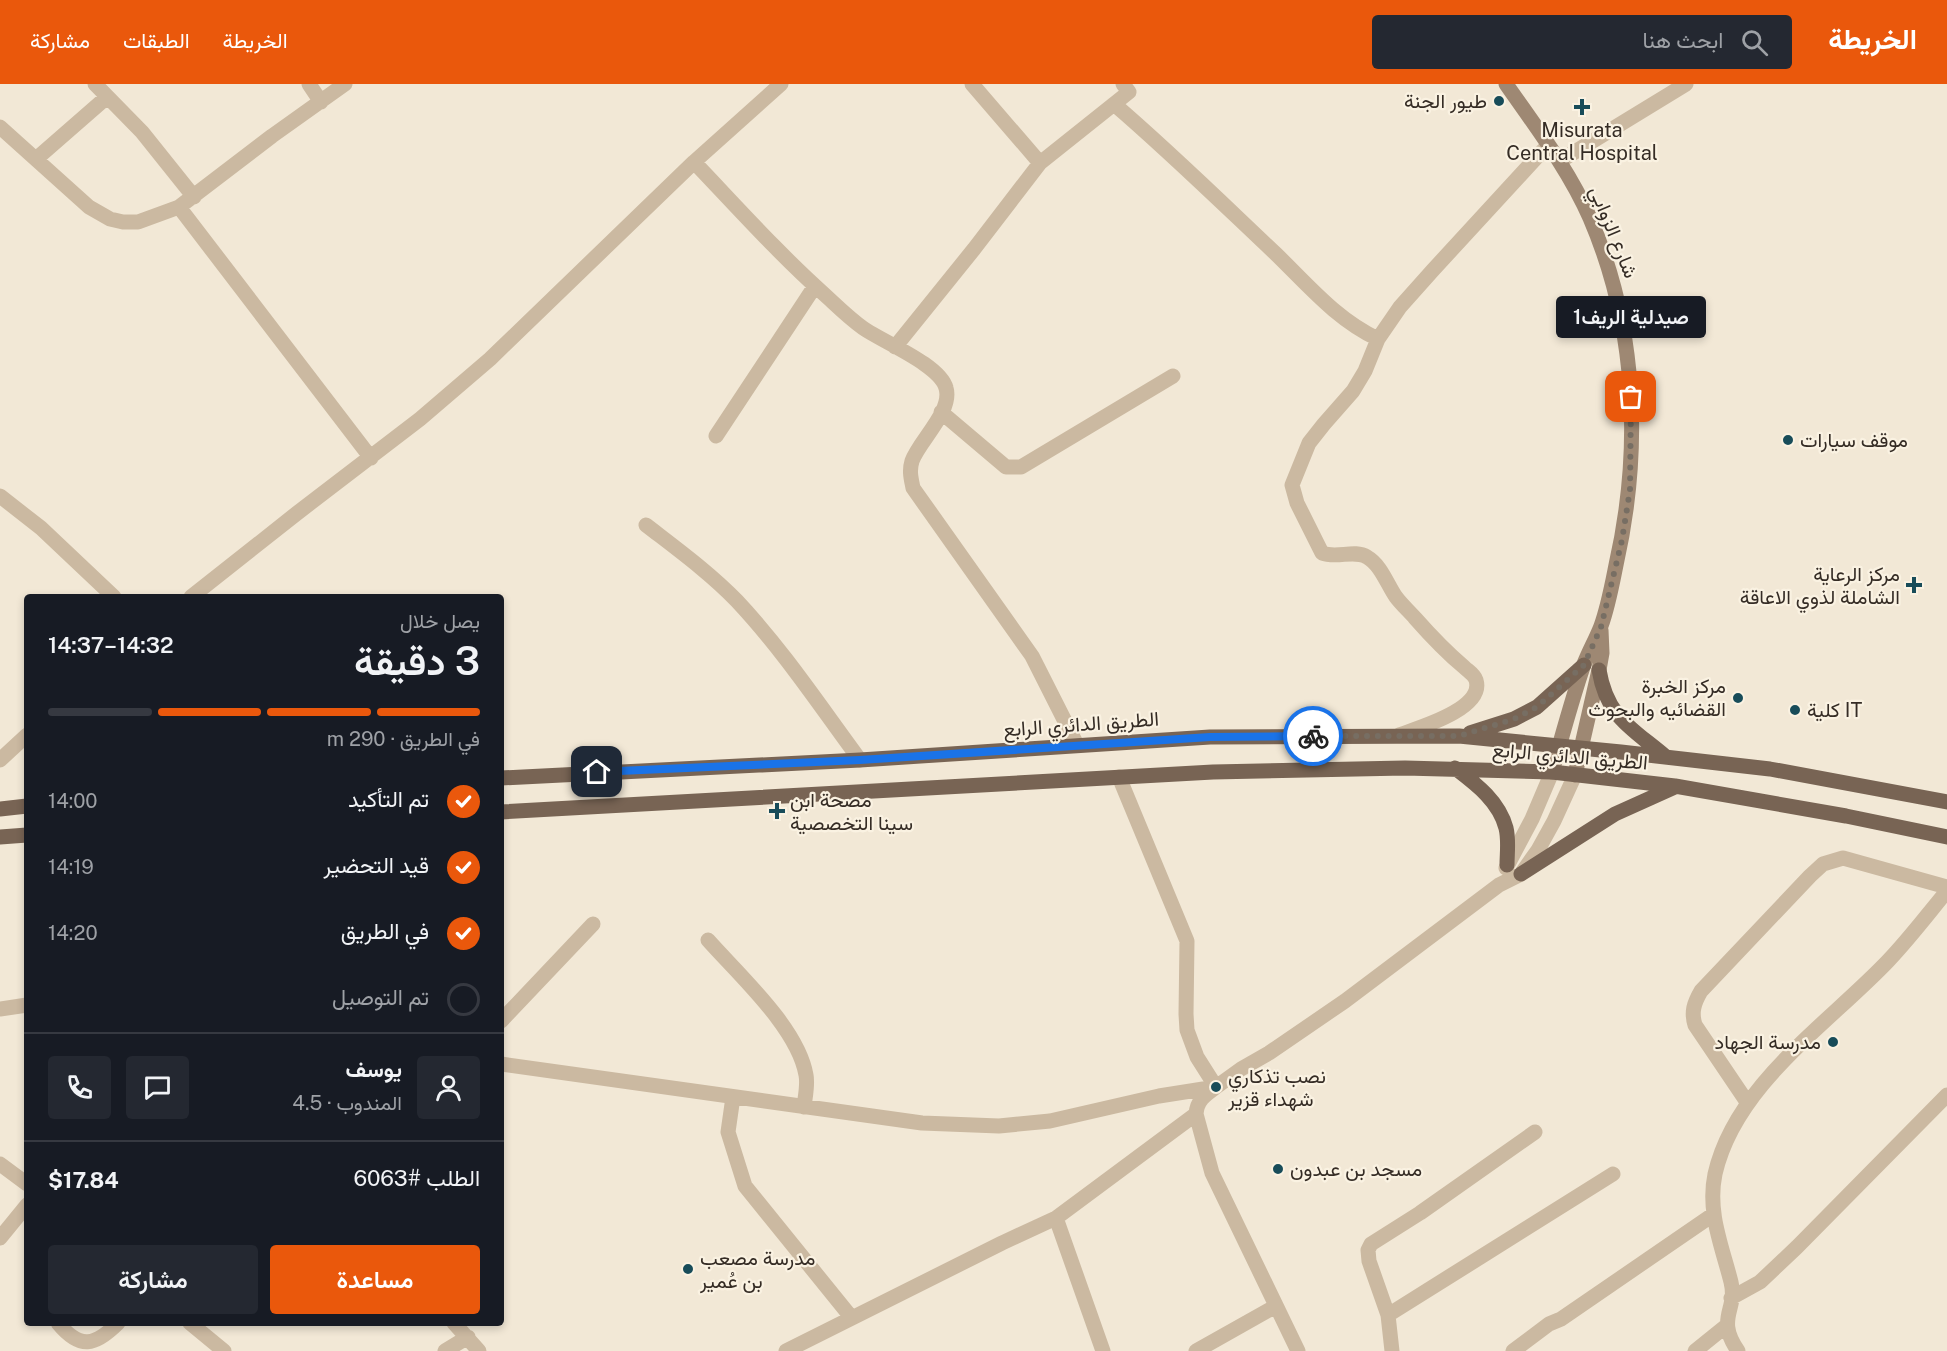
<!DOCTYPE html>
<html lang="ar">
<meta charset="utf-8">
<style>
:root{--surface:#171b24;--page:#242831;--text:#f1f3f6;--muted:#9ea1a6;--line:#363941;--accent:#ea580c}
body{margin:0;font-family:"Public Sans",Vazirmatn,sans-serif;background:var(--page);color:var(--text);direction:rtl;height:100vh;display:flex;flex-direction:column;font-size:22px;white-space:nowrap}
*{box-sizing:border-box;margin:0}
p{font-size:20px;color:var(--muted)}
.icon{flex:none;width:33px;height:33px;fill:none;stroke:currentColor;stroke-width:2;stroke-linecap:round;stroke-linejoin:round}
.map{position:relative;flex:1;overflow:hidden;direction:ltr}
.side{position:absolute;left:24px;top:510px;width:480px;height:732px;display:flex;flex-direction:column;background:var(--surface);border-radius:6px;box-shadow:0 3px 9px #0003;direction:rtl}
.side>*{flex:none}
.pin{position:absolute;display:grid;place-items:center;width:51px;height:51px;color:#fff;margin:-26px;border-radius:12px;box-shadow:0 3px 9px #0006}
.courier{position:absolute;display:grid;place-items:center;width:60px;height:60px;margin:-30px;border:4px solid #1a73e8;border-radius:50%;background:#fff;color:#222;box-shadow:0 2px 8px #0007}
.bubble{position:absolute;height:42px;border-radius:6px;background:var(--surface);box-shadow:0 3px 9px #0003;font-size:20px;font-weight:600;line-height:42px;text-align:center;direction:rtl}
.headline em{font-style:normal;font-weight:600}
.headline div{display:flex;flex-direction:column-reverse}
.headline{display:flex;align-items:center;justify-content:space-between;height:102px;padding:0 24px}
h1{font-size:39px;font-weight:600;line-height:45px}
.bar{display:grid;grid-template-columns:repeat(4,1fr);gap:9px 6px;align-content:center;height:72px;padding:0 24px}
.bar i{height:8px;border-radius:4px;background:var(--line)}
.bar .on{background:var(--accent)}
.bar p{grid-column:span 4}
.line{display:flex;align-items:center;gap:15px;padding:0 24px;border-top:2px solid var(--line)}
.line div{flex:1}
.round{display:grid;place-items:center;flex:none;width:63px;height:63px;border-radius:6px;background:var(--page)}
ol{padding:0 24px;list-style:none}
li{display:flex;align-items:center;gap:18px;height:66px}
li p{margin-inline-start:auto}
li .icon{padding:6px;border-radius:50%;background:var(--accent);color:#fff;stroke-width:4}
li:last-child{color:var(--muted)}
li i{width:33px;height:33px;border:3px solid var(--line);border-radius:50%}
.action{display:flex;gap:12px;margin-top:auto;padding:12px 24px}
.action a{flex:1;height:69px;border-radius:6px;background:var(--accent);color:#fff;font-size:24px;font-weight:600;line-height:69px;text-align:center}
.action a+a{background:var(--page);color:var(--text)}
header{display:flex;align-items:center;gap:36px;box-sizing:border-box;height:84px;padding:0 30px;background:var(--accent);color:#fff}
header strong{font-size:28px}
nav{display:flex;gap:33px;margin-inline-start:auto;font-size:21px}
.search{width:420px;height:54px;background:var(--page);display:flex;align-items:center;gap:15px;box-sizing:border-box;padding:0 21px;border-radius:6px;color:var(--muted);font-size:22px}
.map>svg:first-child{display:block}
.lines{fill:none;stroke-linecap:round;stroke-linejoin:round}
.street{stroke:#cbb9a1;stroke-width:15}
.secondary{stroke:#9e8873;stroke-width:15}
.primary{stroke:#786454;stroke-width:15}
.done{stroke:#776e63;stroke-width:6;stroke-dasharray:0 10.8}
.route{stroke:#1a73e8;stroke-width:8}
.poi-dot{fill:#184c59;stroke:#faf2e2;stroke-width:2}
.labels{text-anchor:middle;stroke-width:4.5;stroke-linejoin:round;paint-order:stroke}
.poi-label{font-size:20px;fill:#352c25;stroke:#faf2e2;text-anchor:start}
.street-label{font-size:20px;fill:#352c25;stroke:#faf2e2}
</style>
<header>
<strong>الخريطة</strong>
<div class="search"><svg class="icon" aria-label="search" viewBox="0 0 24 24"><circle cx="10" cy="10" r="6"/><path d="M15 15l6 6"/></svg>ابحث هنا</div>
<nav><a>الخريطة</a><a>الطبقات</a><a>مشاركة</a></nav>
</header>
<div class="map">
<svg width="1947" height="1267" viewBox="0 0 1947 1267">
<rect width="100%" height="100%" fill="#f2e8d6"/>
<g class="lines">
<path class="street" d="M95 0 142 48 194 113
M309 0 321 18
M1114 20C1170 68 1223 120 1276 170 1309 202 1336 235 1378 255L1400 223 1433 186 1548 61
M0 43 89 123 110 135 123 138H138L179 123 272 52 345 0
M36 75 107 13
M1560 77 1686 0
M694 78C737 123 778 169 825 211 837 222 849 234 863 244 883 258 940 281 946 304 953 327 919 357 912 377 909 387 911 394 913 404L1032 572 1077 661
M1040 79 1129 8 1123 0
M179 123 371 374
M1378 255 1365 287 1353 307 1324 340 1309 359 1292 401 1297 419 1322 469C1337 475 1354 465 1367 473 1381 481 1387 500 1396 513 1402 521 1409 527 1415 534 1430 551 1446 568 1464 583 1468 587 1474 590 1476 596 1485 625 1418 644 1399 651
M895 263 974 165 1040 79 972 0
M941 328 1006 383H1021L1173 292
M716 352 815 202
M0 412 41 444 114 513
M646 441C677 465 710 489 737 517 783 566 820 622 860 676
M191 513 296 430 420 335 490 275 694 78 781 0
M0 676 27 651
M1506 784 1532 735 1552 688
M708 856C739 891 798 944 806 991 808 1001 805 1013 804 1023
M0 925 27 921
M501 937 593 840
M501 980 922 1039 999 1042 1050 1037 1159 1012 1216 1003 1241 985 1269 969 1345 917 1499 801 1521 790 1538 766 1554 737 1575 691
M733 1013 728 1048 745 1102 851 1233
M1747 1018 1695 941C1691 928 1694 919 1701 907L1810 792 1823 780 1843 774 1947 803
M1196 1030 1212 1089 1298 1267
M0 1080 27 1100
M1056 1134 1103 1267
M0 1154 27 1121
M1731 1214 1760 1198 1797 1163 1947 1011
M1388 1231 1613 1090
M58 1239C80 1266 95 1262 118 1239
M190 1239 224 1267
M454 1239 479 1267
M445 1267 468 1253
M786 1267 1002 1159 1056 1134 1196 1030C1197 1016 1205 1011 1216 1003L1197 973 1187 946 1186 930 1187 857 1119 693
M1196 1267 1276 1222
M1392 1267 1388 1231 1369 1177 1368 1166 1371 1160 1420 1129 1535 1048
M1513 1267 1549 1240 1561 1235 1714 1130
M1695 1267 1726 1242
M1738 1267C1715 1233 1738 1227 1731 1198 1722 1162 1707 1128 1715 1090 1735 1001 1828 940 1888 877 1909 855 1928 830 1947 807"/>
<path class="secondary" d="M1506 0C1536 43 1569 86 1590 134 1637 243 1642 366 1616 481 1612 501 1608 523 1601 542 1596 555 1589 567 1584 580 1572 615 1562 652 1552 688
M1575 691 1599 586 1602 569 1601 546"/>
<path class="primary" d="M1599 586C1607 634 1632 644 1666 673
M1470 649 1514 635 1537 623 1584 581
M1455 684C1476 700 1499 717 1506 744 1509 756 1507 769 1507 781
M501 694 860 676 1210 653 1459 652 1621 668 1770 685 1947 718
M0 725 27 722
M501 728 1213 688 1405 684 1552 688 1675 702 1846 732 1947 753
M0 753 27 751
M1521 790 1615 730 1675 703"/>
</g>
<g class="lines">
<path class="done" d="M1313 652H1459L1514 635 1537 623 1584 581 1601 543 1622 456 1630 406 1631 313"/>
<path class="route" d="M597 688 860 676 1210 653 1313 652"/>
</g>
<g class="poi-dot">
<circle cx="1499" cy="17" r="6"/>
<path d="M1579 14h6v6h6v6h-6v6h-6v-6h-6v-6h6z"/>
<circle cx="1788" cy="356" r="6"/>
<path d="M1911 492h6v6h6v6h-6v6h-6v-6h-6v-6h6z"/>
<circle cx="1738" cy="614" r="6"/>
<circle cx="1795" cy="626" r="6"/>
<path d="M774 718h6v6h6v6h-6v6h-6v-6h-6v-6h6z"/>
<circle cx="1833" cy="958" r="6"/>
<circle cx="1216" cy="1003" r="6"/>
<circle cx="1278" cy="1085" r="6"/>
<circle cx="688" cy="1185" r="6"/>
</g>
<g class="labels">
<g class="poi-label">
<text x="1487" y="24" text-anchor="end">طيور الجنة</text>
<text x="1582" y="53" text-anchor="middle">Misurata<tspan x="1582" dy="23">Central Hospital</tspan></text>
<text x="1800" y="363">موقف سيارات</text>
<text x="1900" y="497" text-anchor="end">مركز الرعاية<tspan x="1900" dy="23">الشاملة لذوي الاعاقة</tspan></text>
<text x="1726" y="609" text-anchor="end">مركز الخبرة<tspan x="1726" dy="23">القضائيه والبحوث</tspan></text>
<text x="1807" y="633">كلية IT</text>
<text x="790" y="723">مصحة ابن<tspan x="790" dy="23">سينا التخصصية</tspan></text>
<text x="1821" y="965" text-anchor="end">مدرسة الجهاد</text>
<text x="1228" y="999">نصب تذكاري<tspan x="1228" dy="23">شهداء قزير</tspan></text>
<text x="1290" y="1092">مسجد بن عبدون</text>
<text x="700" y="1181">مدرسة مصعب<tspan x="700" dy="23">بن عُمير</tspan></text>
</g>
<g class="street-label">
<text transform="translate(1614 148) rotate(68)" y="7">شارع الزوابي</text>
<text transform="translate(1081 640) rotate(-4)" y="7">الطريق الدائري الرابع</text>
<text transform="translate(1570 672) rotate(5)" y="7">الطريق الدائري الرابع</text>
</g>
</g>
</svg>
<div class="pin" style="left:1631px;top:313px;background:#ea580c"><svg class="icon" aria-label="bag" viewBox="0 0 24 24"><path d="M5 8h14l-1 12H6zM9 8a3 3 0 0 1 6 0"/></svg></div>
<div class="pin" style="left:597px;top:688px;background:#1f2937"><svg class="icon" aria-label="home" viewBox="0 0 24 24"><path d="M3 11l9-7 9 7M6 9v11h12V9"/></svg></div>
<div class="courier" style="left:1313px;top:652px"><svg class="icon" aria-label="bike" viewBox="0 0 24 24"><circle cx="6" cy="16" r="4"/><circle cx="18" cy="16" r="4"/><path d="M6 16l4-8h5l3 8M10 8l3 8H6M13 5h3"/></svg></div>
<div class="bubble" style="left:1556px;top:212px;width:150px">صيدلية الريف1</div>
<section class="side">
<div class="headline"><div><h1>3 دقيقة</h1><p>يصل خلال</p></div><em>14:32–14:37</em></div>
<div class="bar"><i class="on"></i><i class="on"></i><i class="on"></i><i></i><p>في الطريق · 290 m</p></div>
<ol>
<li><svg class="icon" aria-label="check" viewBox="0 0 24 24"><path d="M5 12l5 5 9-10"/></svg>تم التأكيد<p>14:00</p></li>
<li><svg class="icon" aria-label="check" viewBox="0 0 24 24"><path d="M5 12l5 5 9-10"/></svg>قيد التحضير<p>14:19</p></li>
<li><svg class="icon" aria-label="check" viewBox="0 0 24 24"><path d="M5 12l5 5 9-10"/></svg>في الطريق<p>14:20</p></li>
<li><i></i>تم التوصيل</li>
</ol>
<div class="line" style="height:108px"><a class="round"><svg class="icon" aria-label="person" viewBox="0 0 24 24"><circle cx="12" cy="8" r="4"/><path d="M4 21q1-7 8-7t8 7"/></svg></a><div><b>يوسف</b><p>المندوب · 4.5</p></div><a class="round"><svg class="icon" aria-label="chat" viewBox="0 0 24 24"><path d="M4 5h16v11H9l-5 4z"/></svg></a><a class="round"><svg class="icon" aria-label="phone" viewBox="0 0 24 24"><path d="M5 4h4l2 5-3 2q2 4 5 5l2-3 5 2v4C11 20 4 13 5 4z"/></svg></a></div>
<div class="line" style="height:78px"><div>الطلب #6063</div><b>$17.84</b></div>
<div class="action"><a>مساعدة</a><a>مشاركة</a></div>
</section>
</div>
